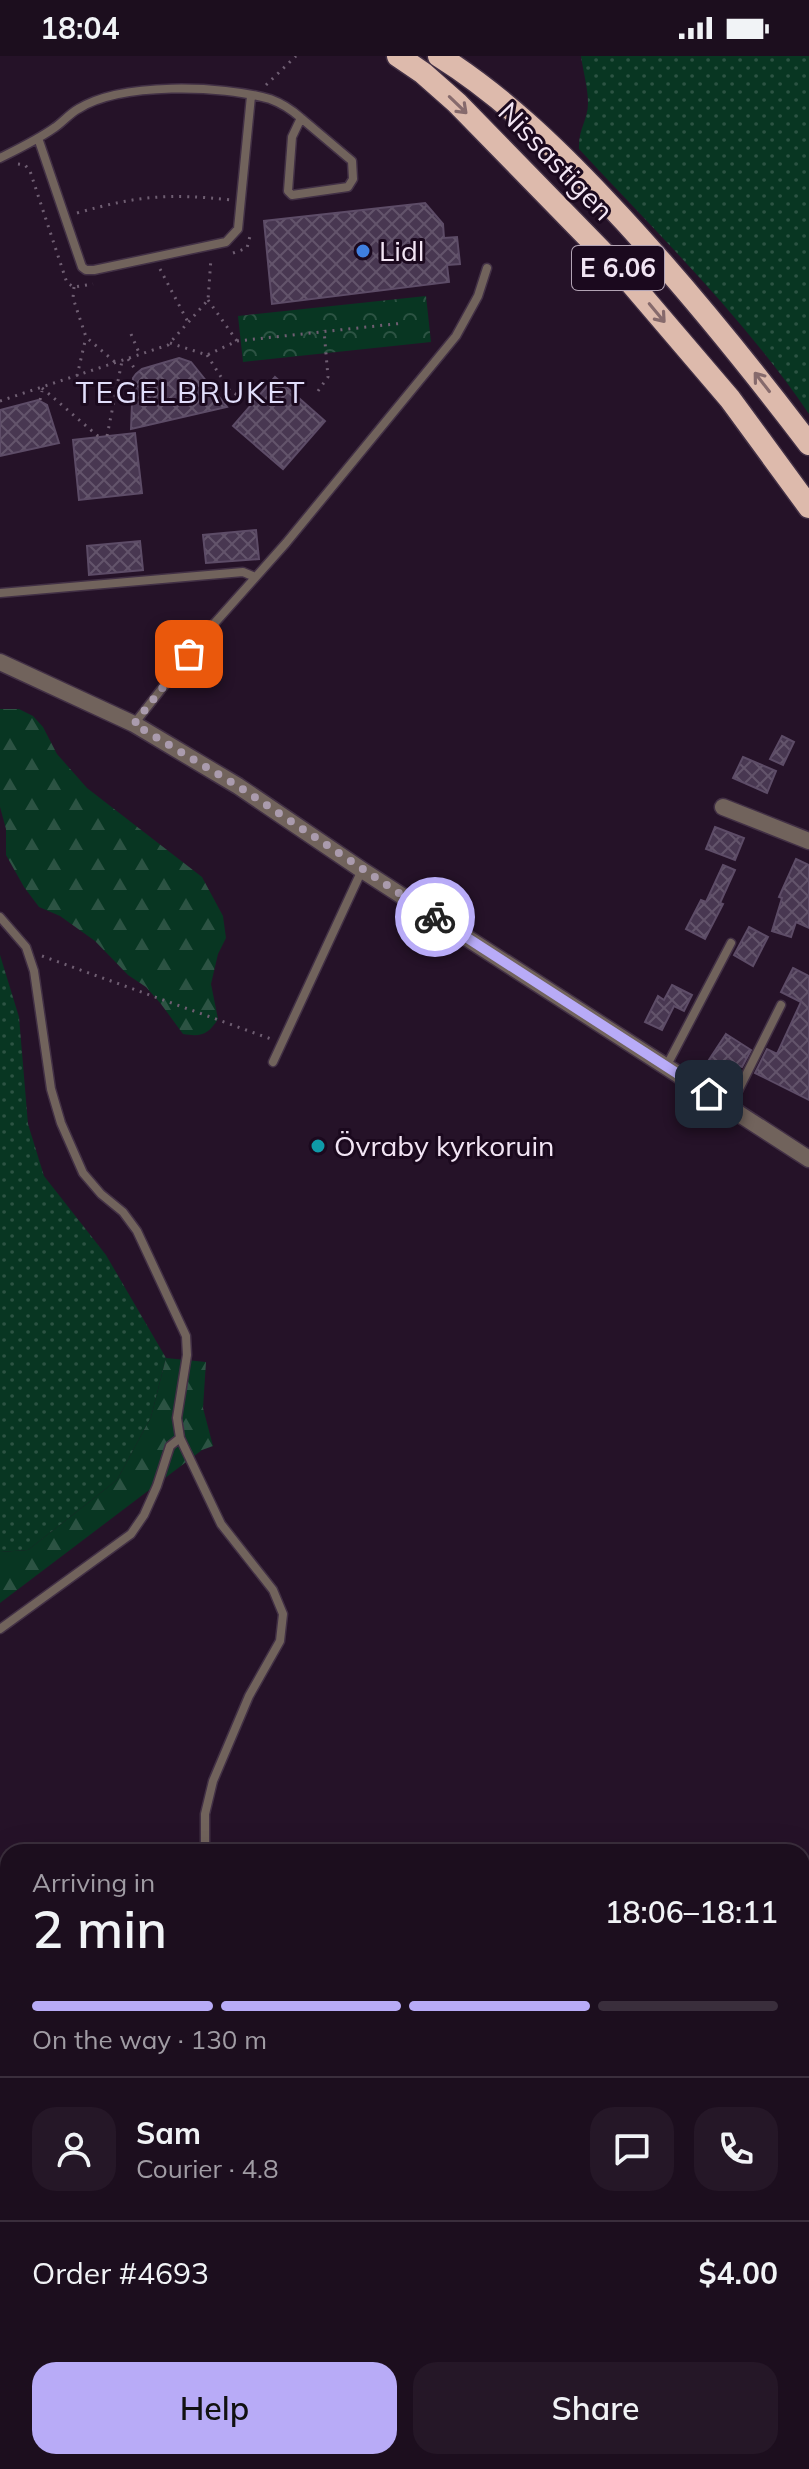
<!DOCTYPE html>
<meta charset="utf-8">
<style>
:root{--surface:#1c0e1e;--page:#251727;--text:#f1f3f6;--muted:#a09ca4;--line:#3a2e3c;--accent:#b8abf7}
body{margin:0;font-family:Mulish,sans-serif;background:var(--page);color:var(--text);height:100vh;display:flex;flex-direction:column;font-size:30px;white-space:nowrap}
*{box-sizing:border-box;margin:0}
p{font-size:26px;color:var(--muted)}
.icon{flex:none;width:44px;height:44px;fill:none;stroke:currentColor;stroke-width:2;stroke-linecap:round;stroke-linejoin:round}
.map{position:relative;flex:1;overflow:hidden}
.details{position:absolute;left:0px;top:1788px;width:810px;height:626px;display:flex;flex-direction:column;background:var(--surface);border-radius:24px 24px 0 0;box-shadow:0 8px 32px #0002,0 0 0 2px var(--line)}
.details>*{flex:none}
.pin{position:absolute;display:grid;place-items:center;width:68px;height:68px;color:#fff;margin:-34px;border-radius:16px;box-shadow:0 4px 12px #0006}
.courier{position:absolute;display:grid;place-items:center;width:80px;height:80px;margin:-40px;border:6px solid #b8abf7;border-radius:50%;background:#fff;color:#222;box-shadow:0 2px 10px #0007}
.summary em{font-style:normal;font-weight:600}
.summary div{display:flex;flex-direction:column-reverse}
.summary{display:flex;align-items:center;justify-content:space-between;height:136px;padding:0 32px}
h1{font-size:52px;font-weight:600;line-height:60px}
.bar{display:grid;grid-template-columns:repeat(4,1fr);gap:12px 8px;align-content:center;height:96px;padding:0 32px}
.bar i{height:10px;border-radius:6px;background:var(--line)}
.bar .on{background:var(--accent)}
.bar p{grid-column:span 4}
.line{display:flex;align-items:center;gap:20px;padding:0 32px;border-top:2px solid var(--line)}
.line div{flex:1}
.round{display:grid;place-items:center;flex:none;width:84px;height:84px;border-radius:24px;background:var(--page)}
.cta{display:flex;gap:16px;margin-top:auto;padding:16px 32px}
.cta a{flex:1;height:92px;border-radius:24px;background:var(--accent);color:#111;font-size:32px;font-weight:600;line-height:92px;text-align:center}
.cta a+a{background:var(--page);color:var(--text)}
.status{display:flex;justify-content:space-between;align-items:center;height:56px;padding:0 40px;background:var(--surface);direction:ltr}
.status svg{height:22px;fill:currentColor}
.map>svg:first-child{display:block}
.grass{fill:url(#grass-dots)}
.forest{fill:url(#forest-firs)}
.park{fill:url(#park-crowns)}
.building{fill:url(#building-cross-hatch);stroke:#5d4c67;stroke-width:2}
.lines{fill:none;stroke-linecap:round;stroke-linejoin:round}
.service-casing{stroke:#423045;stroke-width:11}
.minor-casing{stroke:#423045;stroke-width:19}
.trunk-casing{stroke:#423045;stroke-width:25}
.path{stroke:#6f5e72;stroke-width:3;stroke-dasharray:2 6;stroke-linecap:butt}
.service{stroke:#71635c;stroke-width:8}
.minor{stroke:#71635c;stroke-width:16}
.trunk{stroke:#ddbaac;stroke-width:22}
.oneway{stroke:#866a6c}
.done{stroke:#aa9bad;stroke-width:8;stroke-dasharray:0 14.4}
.route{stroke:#b8abf7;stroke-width:10}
.shop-dot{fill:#3f7fe0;stroke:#1b091e;stroke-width:3}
.culture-dot{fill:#0f9aa8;stroke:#1b091e;stroke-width:3}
.labels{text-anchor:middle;stroke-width:6;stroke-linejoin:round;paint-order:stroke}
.shield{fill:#1b091e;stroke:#b2a3b4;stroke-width:2}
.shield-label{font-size:26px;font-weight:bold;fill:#f2e5f4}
.street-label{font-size:28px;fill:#f2e5f4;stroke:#1b091e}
.poi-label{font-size:28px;fill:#f2e5f4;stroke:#1b091e;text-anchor:start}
.neighbourhood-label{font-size:30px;letter-spacing:2px;fill:#e1defb;stroke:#1b091e}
</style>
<div class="status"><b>18:04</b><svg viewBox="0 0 49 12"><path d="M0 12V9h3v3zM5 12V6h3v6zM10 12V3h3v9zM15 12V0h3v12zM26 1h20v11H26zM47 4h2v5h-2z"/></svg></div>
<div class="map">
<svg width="809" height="2413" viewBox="0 0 809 2413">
<defs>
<pattern id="grass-dots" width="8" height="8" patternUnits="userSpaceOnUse" patternTransform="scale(2)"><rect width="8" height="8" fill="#083622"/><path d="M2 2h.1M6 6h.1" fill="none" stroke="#2c5343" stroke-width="1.8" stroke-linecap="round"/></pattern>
<pattern id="forest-firs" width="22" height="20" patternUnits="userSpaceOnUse" patternTransform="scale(2)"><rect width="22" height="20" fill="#083622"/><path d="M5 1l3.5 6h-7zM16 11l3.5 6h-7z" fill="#2c5343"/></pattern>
<pattern id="park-crowns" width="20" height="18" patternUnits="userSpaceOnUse" patternTransform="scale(2)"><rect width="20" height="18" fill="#083622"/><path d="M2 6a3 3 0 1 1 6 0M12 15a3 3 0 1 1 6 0" fill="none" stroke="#2c5343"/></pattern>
<pattern id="building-cross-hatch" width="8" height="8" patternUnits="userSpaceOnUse" patternTransform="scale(2)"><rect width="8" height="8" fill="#483751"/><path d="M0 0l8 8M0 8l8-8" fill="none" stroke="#63546b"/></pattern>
</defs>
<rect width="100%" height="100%" fill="#251228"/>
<path class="grass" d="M581 0H809V358C744 262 658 178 579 93 578 73 588 64 588 47 588 32 583 15 581 0Z
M0 899 19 961 28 1068 44 1120 106 1199 166 1302 151 1361 117 1424 28 1494 0 1496Z"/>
<path class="forest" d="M0 653H19L33 660 43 671 57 698 87 732 202 821 223 860 226 882 218 898 211 928 218 963C208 979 201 981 183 978L161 948 146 931 128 919 95 885 60 860 39 851 24 831 6 799V773L0 751Z
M166 1302 206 1306 203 1352 213 1390 202 1394 0 1547V1496L28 1494 117 1424 151 1361Z"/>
<path class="park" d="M426 240 431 286 243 306 238 260Z"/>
<path class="building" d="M425 147 443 168 444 182 457 181 460 208 447 209 449 226 272 248 264 165Z
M179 302 191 306 227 351 131 373 133 322 136 318 142 313Z
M275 321 325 365 283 413 233 370Z
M38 344 47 349 59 387 0 400V354Z
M135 377 142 437 79 444 73 384Z
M256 474 259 503 206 507 203 479Z
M140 485 143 514 89 519 87 490Z
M782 680 794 686 783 709 770 703Z
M743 701 776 715 767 737 733 722Z
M715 771 744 782 735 804 706 793Z
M796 803 809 809V872L796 866 791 881 772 875 782 842 779 841Z
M723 809 735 814 720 847 723 848 705 883 686 873 701 844 706 846Z
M749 871 768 881 753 910 734 899Z
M793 912 809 920V1044L755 1017 767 993 777 998 801 946 781 936Z
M672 929 692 939 684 955 674 950 662 974 645 966 658 940 664 944Z
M726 978 751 994 742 1011 737 1009 727 1024 705 1010Z"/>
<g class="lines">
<g class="service-casing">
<path id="service" d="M38 82 82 211 86 214H94L226 186 238 173 251 40
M0 102C18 93 37 84 54 72 62 67 69 58 78 53 121 26 221 29 270 43 281 47 292 54 301 62L352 105 353 123 348 131 292 139 288 135 292 81 301 62
M0 537 243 516 255 521
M134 668 204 579 286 487 456 280 478 240 487 212
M0 861 26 891 34 915 51 1033 61 1067 83 1117 101 1138 123 1156 137 1175 186 1280 187 1299 177 1362 180 1382 170 1390 157 1430 144 1459 131 1478 0 1573
M273 1006 362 814
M666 1011 731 887
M730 1051 781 949
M180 1382 221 1468 273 1534 283 1558 280 1585 249 1640 213 1725 205 1758V1796"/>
</g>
<g class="minor-casing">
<path id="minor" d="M0 606 134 668 238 730 362 814 809 1103
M723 751 809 785"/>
</g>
<g class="trunk-casing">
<path id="trunk" d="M398 0 423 17 457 47 619 213 730 343 809 451
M439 0C501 39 555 91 605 144 678 221 745 304 809 388"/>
</g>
<path class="path" d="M266 29 296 0
M18 108 25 109 30 115 67 227 74 231 93 228
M77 157C136 140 169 137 231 144
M233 197 247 192 251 176
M160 213 188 266
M74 231 73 242 86 281 116 307
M208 244 237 285
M131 278 140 299
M170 287 207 299 237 285 404 267
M207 299 230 335 250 346
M128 303 137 316
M77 320 86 281
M42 332 99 381
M318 335 328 321 324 274
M40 344 42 335
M0 345 168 289 208 244 211 202
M107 380 122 305
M42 900 271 983
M0 2103 8 2105"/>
<use href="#service" class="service"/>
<use href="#minor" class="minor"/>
<use href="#trunk" class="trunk"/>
</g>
<defs><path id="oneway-shaft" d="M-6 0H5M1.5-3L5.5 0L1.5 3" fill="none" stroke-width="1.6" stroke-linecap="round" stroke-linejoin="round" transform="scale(2)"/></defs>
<g class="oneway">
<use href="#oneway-shaft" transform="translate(458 49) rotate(44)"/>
<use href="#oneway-shaft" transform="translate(657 257) rotate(50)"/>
<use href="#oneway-shaft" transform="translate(762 326) rotate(-128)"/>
</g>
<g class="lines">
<path class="done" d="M189 598 134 668 238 730 435 861"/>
<path class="route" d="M435 861 709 1038"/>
</g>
<circle class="shop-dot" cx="363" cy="195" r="8"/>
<circle class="culture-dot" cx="318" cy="1090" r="8"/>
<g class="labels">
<rect class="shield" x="572" y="190" width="92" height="44" rx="6"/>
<g class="shield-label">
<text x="618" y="221">E 6.06</text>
</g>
<g class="street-label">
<text transform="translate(556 105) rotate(46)" y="10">Nissastigen</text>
</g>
<g class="poi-label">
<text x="379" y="205">Lidl</text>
<text x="334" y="1100">Övraby kyrkoruin</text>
</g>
<g class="neighbourhood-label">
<text x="191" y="347">TEGELBRUKET</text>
</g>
</g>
</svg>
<div class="pin" style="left:189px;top:598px;background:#ea580c"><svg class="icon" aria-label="bag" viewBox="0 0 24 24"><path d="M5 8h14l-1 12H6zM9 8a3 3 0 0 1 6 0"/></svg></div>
<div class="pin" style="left:709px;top:1038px;background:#1f2937"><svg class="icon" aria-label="home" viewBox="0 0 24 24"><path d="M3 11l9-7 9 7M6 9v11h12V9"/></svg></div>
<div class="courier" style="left:435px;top:861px"><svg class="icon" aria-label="bike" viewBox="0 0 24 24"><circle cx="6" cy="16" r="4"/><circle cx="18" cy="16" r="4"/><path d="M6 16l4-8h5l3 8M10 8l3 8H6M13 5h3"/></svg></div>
<section class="details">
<div class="summary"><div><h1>2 min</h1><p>Arriving in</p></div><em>18:06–18:11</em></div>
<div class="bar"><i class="on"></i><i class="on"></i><i class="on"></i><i></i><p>On the way · 130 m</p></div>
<div class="line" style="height:144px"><a class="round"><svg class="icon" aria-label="person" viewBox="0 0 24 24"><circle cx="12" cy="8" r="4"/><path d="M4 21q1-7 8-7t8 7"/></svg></a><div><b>Sam</b><p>Courier · 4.8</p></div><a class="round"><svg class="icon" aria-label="chat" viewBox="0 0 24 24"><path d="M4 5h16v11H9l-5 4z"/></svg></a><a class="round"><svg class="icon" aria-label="phone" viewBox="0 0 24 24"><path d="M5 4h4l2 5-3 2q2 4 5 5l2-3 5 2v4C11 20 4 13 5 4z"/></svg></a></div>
<div class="line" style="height:104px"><div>Order #4693</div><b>$4.00</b></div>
<div class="cta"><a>Help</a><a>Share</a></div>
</section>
</div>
